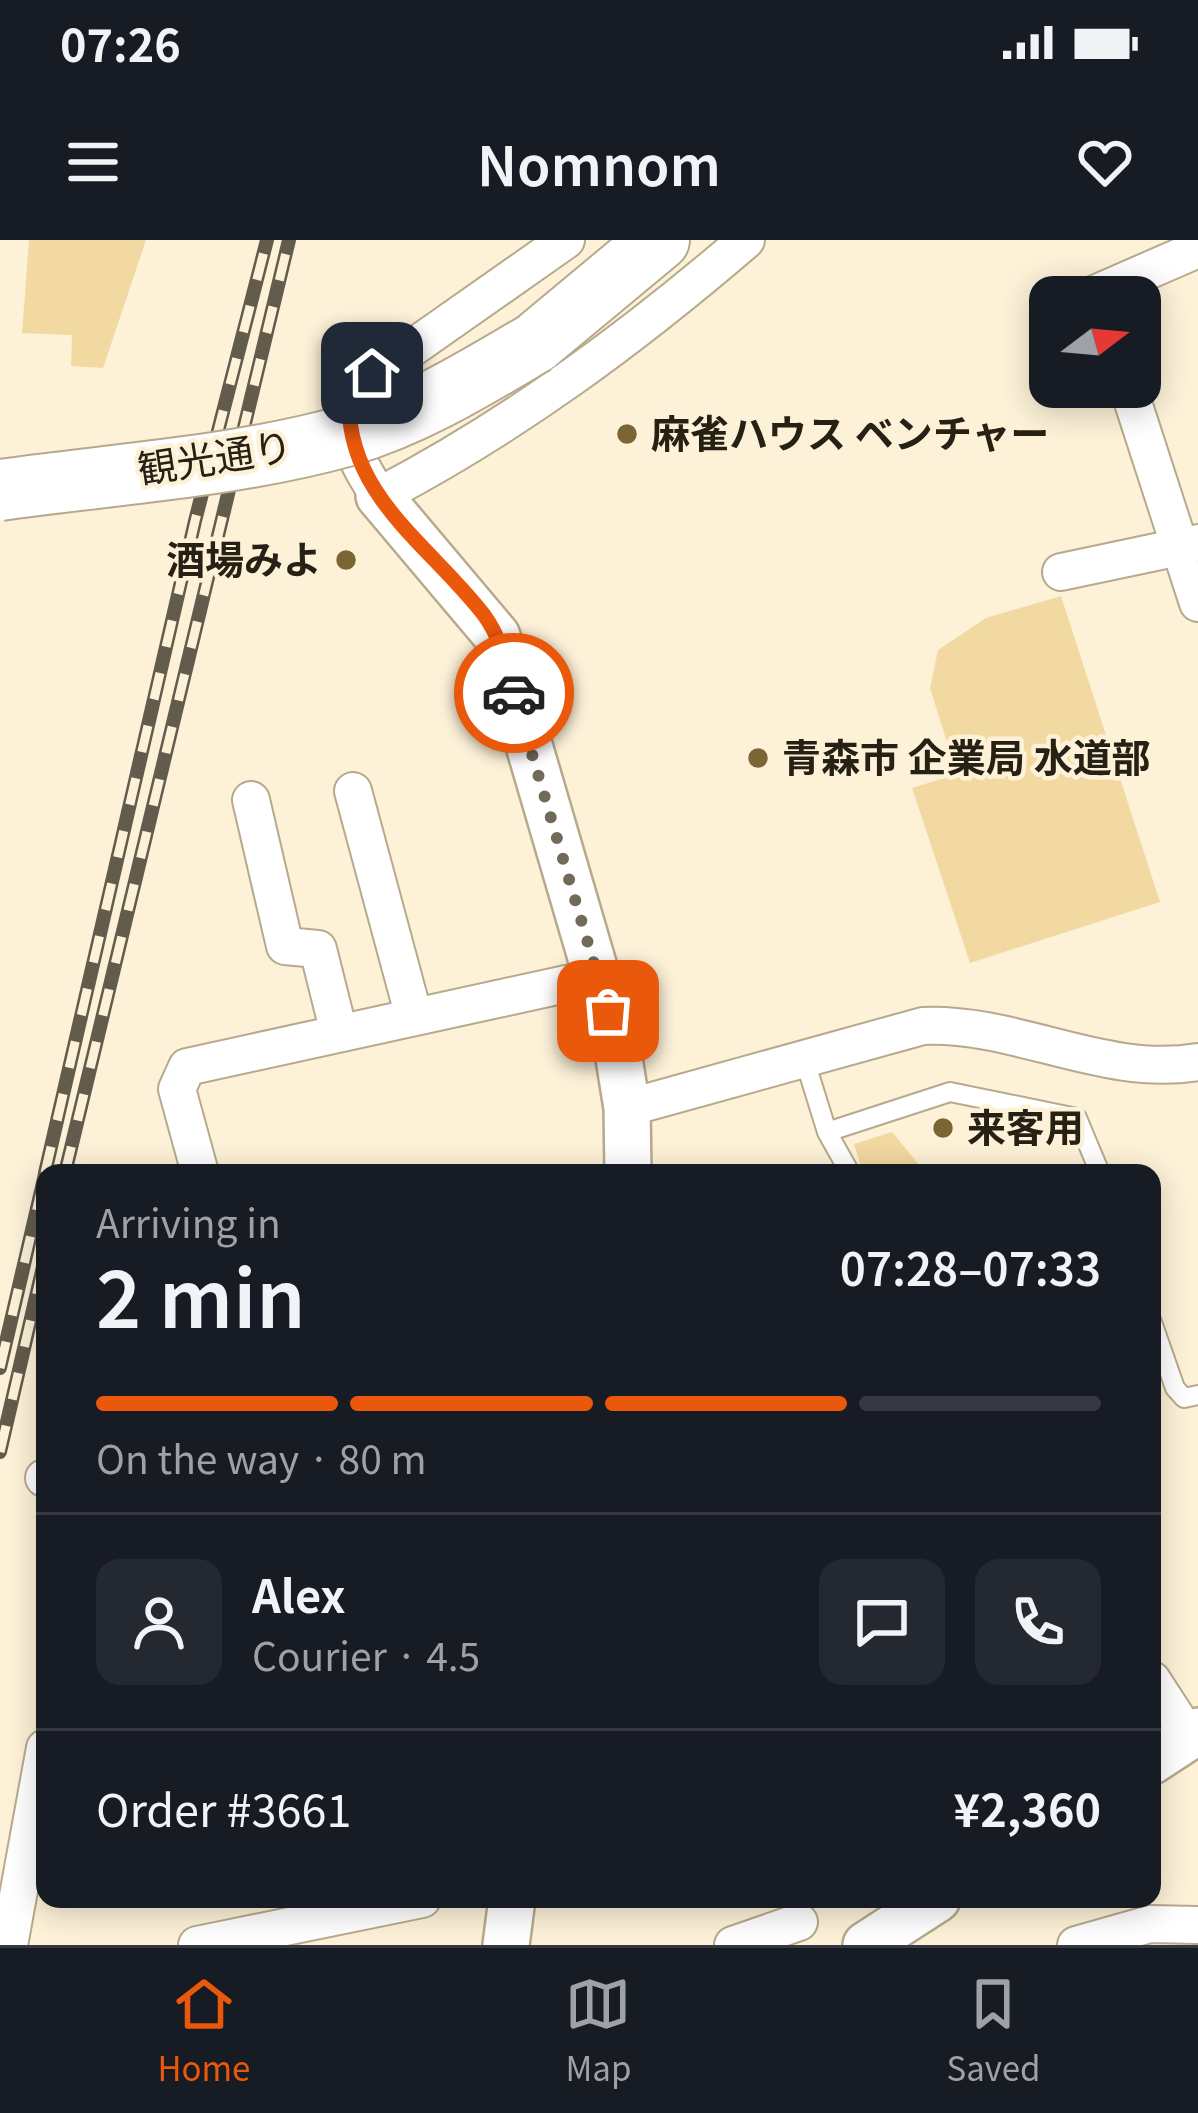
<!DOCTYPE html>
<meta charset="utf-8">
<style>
:root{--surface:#171b24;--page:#242831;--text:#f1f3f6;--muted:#9ea1a6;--line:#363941;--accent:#ea580c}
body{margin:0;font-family:Georgia,"Noto Sans JP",serif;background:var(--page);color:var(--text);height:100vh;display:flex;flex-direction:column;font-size:45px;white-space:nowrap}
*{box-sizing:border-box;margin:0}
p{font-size:39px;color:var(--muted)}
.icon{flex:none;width:66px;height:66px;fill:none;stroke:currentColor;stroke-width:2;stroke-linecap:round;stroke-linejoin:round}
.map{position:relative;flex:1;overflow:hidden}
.panel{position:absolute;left:36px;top:924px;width:1125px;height:744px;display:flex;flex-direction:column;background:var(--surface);border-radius:24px;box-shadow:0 6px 30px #0003}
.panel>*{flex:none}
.needle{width:78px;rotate:74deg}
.tools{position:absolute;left:1029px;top:36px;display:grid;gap:24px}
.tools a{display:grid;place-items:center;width:132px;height:132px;border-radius:24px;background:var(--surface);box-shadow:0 6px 30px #0003;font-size:60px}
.pin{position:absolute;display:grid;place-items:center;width:102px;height:102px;color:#fff;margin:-51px;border-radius:24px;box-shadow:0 6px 18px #0006}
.courier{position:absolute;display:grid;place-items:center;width:120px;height:120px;margin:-60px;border:9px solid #ea580c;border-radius:50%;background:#fff;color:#222;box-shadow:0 3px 15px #0007}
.summary em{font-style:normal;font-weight:600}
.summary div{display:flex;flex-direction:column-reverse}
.summary{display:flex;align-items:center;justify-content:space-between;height:204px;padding:0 60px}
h1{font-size:78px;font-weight:600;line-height:90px}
.bar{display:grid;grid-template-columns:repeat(4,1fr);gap:18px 12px;align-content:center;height:144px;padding:0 60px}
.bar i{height:15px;border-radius:9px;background:var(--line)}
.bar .current{background:var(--accent)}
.bar p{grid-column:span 4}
.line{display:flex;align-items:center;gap:30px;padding:0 60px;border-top:3px solid var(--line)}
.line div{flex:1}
.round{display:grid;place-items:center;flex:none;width:126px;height:126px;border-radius:24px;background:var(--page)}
.status{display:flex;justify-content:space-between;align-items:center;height:84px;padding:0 60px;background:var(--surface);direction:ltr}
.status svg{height:33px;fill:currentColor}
header{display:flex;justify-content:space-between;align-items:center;height:156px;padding:0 60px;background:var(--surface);font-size:54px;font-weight:600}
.tabs{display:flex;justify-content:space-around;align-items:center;height:168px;border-top:3px solid var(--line);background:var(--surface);font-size:33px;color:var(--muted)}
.tabs a{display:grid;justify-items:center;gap:6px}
.tabs .current{color:var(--accent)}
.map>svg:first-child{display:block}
.green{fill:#f2d8a1}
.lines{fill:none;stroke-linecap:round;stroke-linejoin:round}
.service-casing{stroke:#b7a98b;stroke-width:22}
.minor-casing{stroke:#b7a98b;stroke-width:40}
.tertiary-casing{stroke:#b7a98b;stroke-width:50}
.trunk-casing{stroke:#b7a98b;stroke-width:64}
.service{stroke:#fff;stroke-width:18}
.minor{stroke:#fff;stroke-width:36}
.tertiary{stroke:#fff;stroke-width:45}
.trunk{stroke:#fff;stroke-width:60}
.rail-casing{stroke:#635c4d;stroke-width:14}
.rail{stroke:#fdf2d8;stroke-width:9;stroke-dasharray:27;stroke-linecap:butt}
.trunk-bridge-casing{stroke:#b7a98b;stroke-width:64;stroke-linecap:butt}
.trunk-bridge{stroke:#fff;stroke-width:60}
.done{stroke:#716a59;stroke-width:12;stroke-dasharray:0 21.6}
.route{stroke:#ea580c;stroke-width:15}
.poi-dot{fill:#7b6535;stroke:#fdf2d8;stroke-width:4.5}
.labels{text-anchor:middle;stroke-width:9;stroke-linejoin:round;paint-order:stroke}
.poi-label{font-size:39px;font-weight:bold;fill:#262015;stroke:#fdf2d8;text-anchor:start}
.street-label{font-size:39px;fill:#262015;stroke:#fdf2d8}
</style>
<div class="status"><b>07:26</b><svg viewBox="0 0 49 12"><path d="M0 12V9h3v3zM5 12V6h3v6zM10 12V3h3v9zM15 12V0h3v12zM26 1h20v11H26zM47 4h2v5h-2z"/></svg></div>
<header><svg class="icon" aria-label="menu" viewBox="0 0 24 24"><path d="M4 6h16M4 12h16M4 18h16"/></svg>Nomnom<svg class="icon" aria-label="heart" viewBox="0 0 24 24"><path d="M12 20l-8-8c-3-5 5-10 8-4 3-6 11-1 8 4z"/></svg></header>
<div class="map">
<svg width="1198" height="1705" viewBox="0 0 1198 1705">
<rect width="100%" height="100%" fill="#fdf2d8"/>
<path class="green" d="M29 0H146L103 128 71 126 72 95 22 93Z
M1061 356 1160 662 970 723 912 548 957 534 930 448 938 410 986 378Z
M892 892 926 933H863L854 904Z"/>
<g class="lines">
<g class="service-casing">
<path id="service" d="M805 821 827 892 850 933
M827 892 950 852 1077 878 1100 933
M1152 1082 1175 1148 1184 1158 1198 1155"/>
</g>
<g class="minor-casing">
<path id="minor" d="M566 0 358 146C335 186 357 222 379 256 513 186 632 98 746 0
M1099 57 1097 53 1198 9
M1128 147 1198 363
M1061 332 1198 303
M353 551 414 777
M251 560 285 706 318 709 339 793
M627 868 923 786C1017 782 1104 838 1198 822
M200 933 177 849 187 827 598 737
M44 1238H45
M1152 1440 1189 1497
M9 1705 45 1508
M197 1705 422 1659
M733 1705 799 1682
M1076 1705 1150 1684 1198 1685"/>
</g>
<g class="tertiary-casing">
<path id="tertiary" d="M379 256 497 396 617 806 627 868 628 933
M1152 1521 1198 1491
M506 1705 512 1659
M866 1705 937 1659"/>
</g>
<g class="trunk-casing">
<path id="trunk" d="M535 103 659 0"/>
</g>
<use href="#service" class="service"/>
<use href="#minor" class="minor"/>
<use href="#tertiary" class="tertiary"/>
<use href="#trunk" class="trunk"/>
<g class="rail-casing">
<path id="rail" d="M45 933 195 281 267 0
M65 933 289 0
M0 1128 45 934
M0 1212 45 1018"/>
</g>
<use href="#rail" class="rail"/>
<g class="trunk-bridge-casing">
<path id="trunk-bridge" d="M0 250C114 234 234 227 346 196 414 176 474 139 535 103"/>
</g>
<use href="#trunk-bridge" class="trunk-bridge"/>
</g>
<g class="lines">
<path class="done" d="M514 453 608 771"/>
<path class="route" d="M372 133 349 162C348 257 430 305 484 375 501 398 507 426 514 453"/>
</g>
<g class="poi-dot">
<circle cx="627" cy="194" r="12"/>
<circle cx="346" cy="320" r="12"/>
<circle cx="758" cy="518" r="12"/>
<circle cx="943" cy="888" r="12"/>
</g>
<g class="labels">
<g class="poi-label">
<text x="651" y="208">麻雀ハウス ベンチャー</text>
<text x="322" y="334" text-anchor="end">酒場みよ</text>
<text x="782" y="532">青森市 企業局 水道部</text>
<text x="967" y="902">来客用</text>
</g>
<g class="street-label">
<text transform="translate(215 218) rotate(-9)" y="14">観光通り</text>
</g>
</g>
</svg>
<div class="tools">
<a><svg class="needle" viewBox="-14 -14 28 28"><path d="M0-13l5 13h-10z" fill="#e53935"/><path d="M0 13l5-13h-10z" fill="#9ea1a6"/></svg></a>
</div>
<div class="pin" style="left:608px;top:771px;background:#ea580c"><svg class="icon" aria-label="bag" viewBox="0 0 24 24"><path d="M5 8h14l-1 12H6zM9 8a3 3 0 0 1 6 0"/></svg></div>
<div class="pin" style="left:372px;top:133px;background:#1f2937"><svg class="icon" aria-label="home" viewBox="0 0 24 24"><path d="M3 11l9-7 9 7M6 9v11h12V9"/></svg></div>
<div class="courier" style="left:514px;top:453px"><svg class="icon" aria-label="car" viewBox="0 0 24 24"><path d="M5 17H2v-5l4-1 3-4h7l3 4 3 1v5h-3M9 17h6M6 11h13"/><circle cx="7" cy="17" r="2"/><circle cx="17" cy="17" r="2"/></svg></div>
<section class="panel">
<div class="summary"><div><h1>2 min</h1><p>Arriving in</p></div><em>07:28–07:33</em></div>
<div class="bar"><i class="current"></i><i class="current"></i><i class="current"></i><i></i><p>On the way · 80 m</p></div>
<div class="line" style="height:216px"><a class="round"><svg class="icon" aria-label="person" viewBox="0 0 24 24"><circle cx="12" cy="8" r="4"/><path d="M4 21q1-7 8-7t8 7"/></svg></a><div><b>Alex</b><p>Courier · 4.5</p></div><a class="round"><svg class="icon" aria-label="chat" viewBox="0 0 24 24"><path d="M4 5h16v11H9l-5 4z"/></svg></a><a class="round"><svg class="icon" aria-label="phone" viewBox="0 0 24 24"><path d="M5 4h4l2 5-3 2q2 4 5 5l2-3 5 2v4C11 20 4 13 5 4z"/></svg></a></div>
<div class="line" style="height:156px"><div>Order #3661</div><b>¥2,360</b></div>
</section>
</div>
<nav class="tabs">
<a class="current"><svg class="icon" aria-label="home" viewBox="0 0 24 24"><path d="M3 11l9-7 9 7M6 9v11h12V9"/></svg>Home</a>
<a><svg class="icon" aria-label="map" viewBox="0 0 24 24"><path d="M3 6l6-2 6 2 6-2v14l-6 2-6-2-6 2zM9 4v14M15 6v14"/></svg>Map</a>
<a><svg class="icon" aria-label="saved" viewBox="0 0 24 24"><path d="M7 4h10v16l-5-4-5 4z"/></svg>Saved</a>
</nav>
